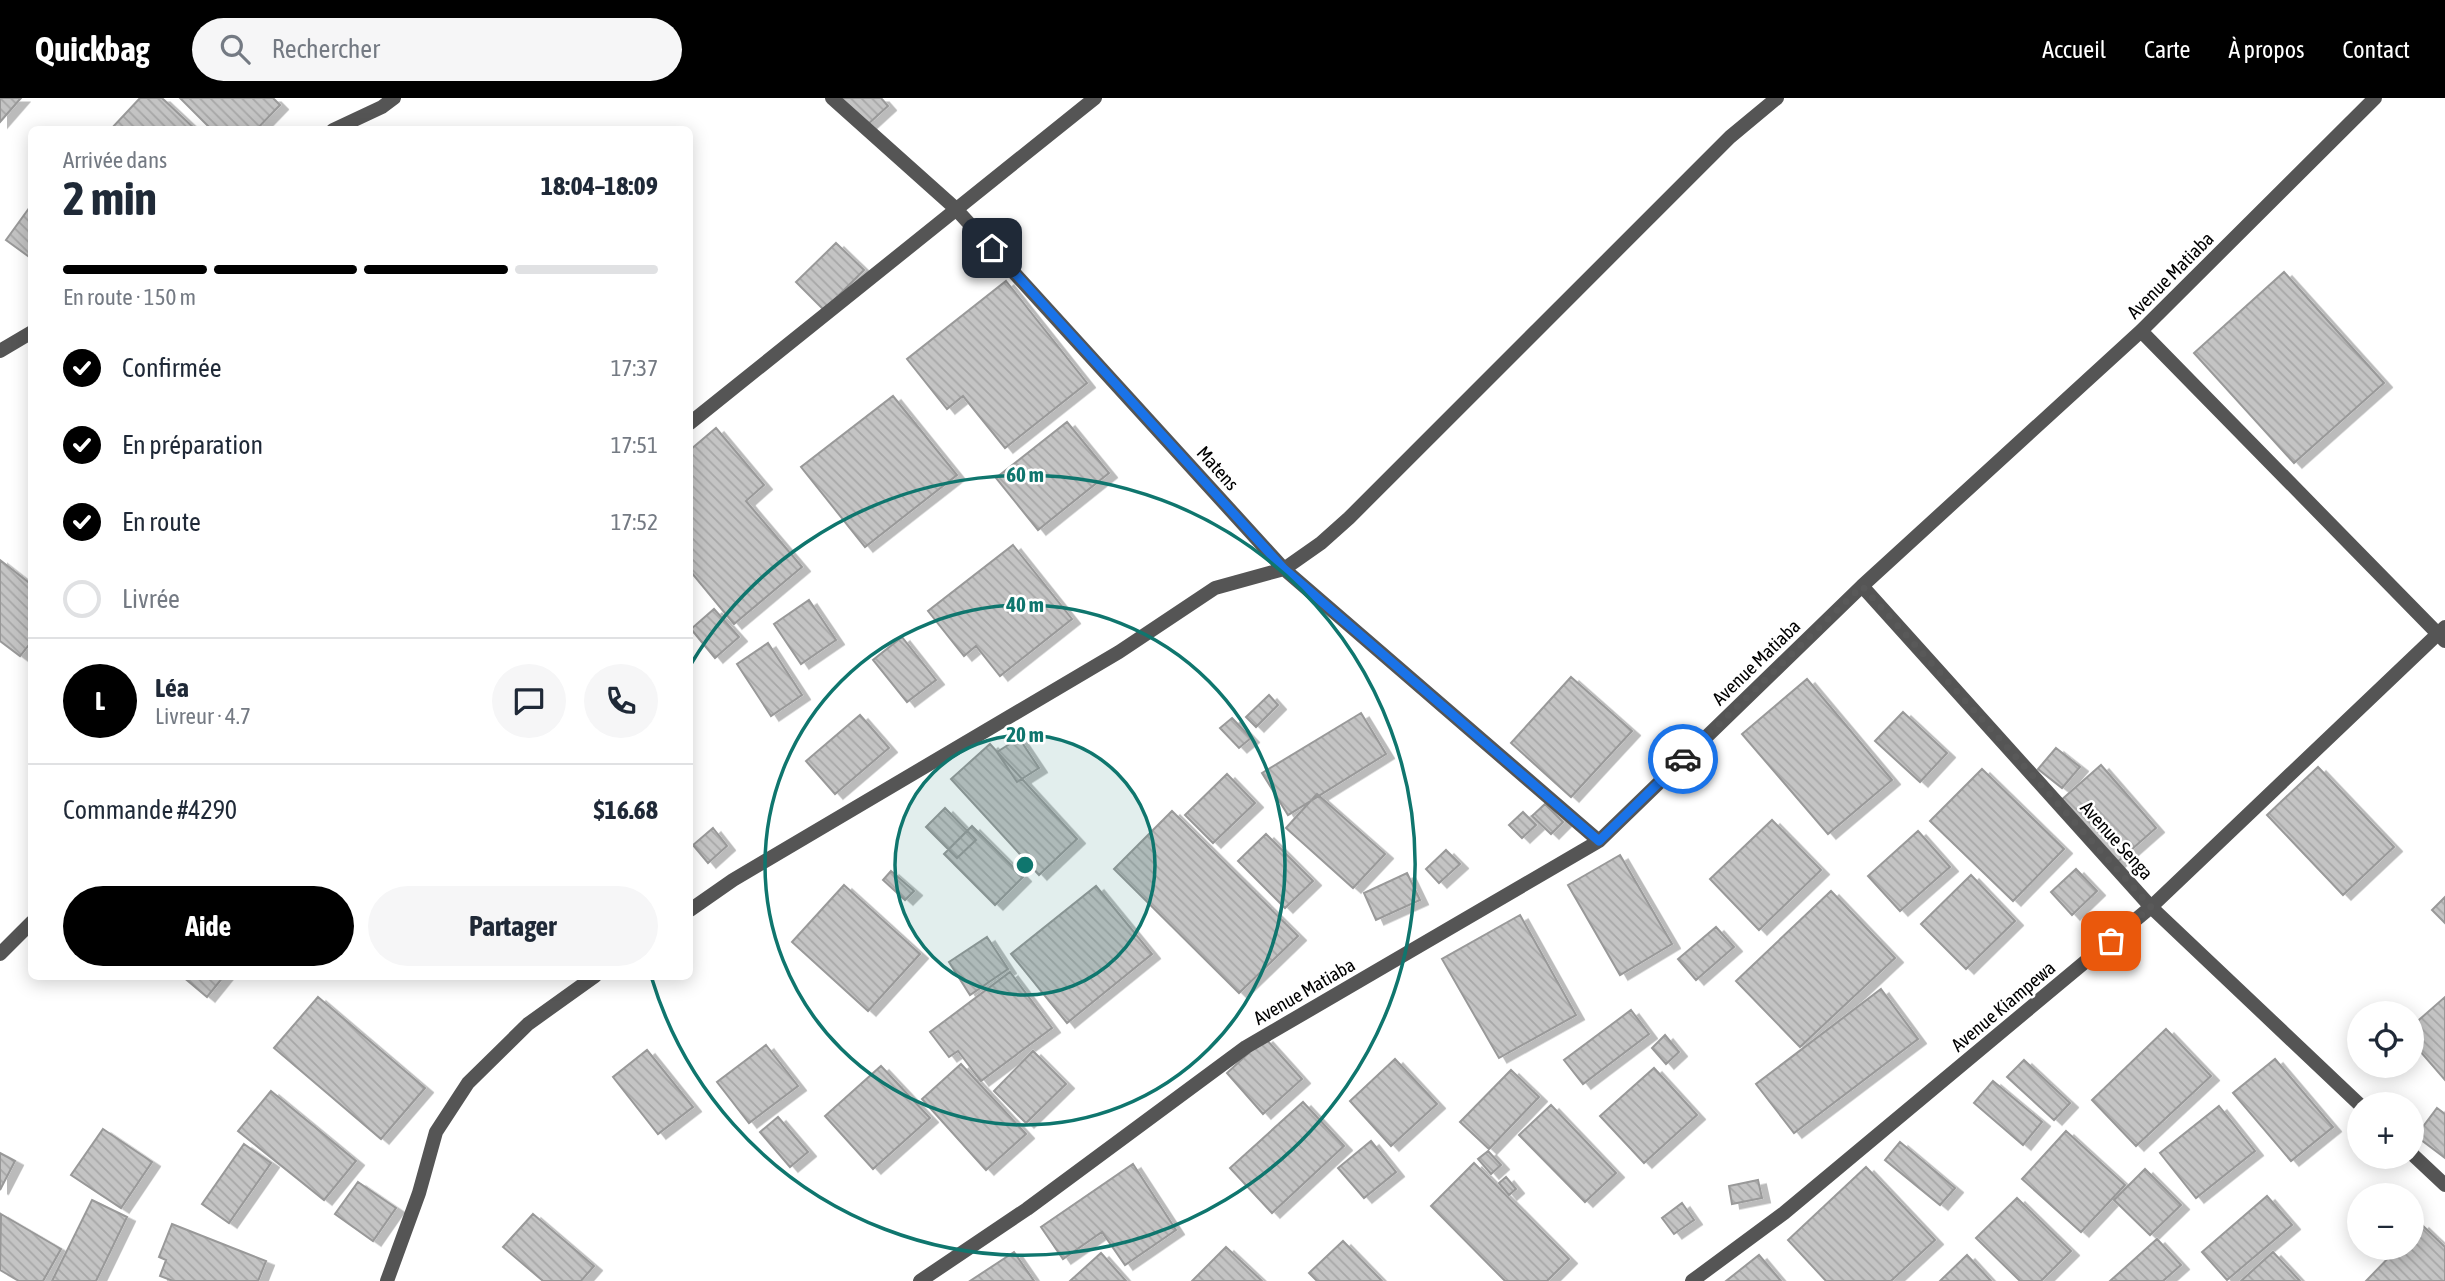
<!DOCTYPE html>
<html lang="fr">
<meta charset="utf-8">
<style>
:root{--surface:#fff;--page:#f6f6f7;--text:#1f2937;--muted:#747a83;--line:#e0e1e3;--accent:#000}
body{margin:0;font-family:"Asap Condensed",sans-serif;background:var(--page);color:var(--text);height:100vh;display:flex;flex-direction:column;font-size:26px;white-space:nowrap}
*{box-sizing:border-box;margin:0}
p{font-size:23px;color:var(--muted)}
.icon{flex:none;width:38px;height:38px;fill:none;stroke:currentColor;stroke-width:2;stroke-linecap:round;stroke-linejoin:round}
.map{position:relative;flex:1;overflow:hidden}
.panel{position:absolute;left:28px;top:28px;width:665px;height:854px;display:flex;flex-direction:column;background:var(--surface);border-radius:10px;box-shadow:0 4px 18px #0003}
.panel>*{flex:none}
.fabs{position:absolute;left:2347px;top:903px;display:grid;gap:14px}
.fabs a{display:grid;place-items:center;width:77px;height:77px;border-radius:50%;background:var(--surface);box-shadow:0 4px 18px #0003;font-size:35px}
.pin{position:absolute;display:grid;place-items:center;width:60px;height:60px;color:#fff;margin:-30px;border-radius:14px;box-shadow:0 4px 10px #0006}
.courier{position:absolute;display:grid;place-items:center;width:70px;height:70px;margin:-35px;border:5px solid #1a73e8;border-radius:50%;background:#fff;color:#222;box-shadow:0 2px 9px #0007}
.summary em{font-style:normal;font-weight:700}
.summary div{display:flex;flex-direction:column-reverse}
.summary{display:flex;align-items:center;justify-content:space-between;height:119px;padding:0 35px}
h1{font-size:46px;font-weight:700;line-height:52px}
.bar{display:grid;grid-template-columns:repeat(4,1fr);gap:10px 7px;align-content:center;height:84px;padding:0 35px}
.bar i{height:9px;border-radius:5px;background:var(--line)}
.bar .current{background:var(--accent)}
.bar p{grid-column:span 4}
.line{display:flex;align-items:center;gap:18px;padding:0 35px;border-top:2px solid var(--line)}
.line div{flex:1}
.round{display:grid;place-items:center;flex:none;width:74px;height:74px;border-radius:37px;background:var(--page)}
ol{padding:0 35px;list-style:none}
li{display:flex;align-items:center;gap:21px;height:77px}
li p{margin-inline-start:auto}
li .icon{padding:7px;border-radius:50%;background:var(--accent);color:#fff;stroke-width:4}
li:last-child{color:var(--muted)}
li i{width:38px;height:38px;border:4px solid var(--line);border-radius:50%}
.primary-button{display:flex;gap:14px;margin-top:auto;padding:14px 35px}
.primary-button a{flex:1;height:80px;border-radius:42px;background:var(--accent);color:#fff;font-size:28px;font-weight:700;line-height:80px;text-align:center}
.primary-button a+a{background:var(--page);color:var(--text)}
header{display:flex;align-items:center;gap:42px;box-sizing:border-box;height:98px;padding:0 35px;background:var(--accent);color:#fff}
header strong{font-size:33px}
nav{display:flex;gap:38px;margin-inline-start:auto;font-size:24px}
.search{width:490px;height:63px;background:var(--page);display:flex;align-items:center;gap:18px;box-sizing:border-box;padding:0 24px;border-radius:38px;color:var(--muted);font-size:26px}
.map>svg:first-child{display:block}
.building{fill:url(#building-back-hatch);stroke:#999;stroke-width:2;filter:url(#shadow)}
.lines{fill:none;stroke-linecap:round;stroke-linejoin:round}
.street{stroke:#555;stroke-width:14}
.done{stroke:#595959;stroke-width:7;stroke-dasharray:0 12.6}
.route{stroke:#1a73e8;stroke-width:9}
.ring{fill:none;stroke:#0f766e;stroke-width:3.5}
.labels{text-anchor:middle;stroke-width:5;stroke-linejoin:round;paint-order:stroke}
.street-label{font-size:19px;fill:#000;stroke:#fff}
.centre{fill:#0f766e;stroke:#fff;stroke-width:3.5}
.ring-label{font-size:21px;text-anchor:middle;font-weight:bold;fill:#0f766e;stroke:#fff;stroke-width:5;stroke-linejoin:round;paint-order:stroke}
</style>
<header>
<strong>Quickbag</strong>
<div class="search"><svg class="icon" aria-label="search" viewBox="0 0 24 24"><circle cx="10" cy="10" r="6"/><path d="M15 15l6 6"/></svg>Rechercher</div>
<nav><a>Accueil</a><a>Carte</a><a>À propos</a><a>Contact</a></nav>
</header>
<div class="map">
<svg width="2445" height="1183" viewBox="0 0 2445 1183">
<defs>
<pattern id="building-back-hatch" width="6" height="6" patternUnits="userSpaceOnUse" patternTransform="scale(1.75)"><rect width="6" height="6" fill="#c4c4c4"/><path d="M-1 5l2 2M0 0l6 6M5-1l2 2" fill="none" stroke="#a7a7a7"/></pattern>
<filter id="shadow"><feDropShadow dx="8" dy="4.5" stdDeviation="0" flood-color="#0004"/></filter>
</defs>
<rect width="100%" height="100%" fill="#fff"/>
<path class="building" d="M0 0H21L0 24Z
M140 0H162L196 32H110Z
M180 0H273L280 7 256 32H212Z
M841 0H881L888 8 866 28Z
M32 106V161L6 142Z
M836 145 864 172 824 212 796 184Z
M2284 174 2384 285 2294 365 2194 255Z
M1006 183 1087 285 1005 350 963 298 947 311 907 261Z
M893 298 957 377 865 449 801 369Z
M1067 324 1109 375 1038 432 996 380Z
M716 330 764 387 746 403 802 469 734 526 690 473V352Z
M1013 447 1072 521 1000 578 976 548 964 558 928 513Z
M0 462 32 487V543L20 558 0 543Z
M809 502 836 542 801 566 774 526Z
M714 511 739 539 715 560 691 531Z
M902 539 936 582 907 604 873 562Z
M768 545 802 597 771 618 737 566Z
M1571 579 1632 633 1571 699 1511 645Z
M1807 581 1892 682 1828 736 1742 636Z
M1269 597 1278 607 1256 629 1246 619Z
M1903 614 1947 655 1920 684 1875 643Z
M1361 615 1386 656 1288 717 1262 675Z
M860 617 889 650 835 696 806 663Z
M1232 620 1251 640 1239 650 1220 630Z
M1019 640 1039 670 1017 684 997 654Z
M990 646 1077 741 1039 777 951 681Z
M2056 650 2080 669 2062 690 2038 671Z
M2101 667 2156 730 2115 766 2060 703Z
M2318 669 2394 749 2343 797 2267 717Z
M1982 671 2064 751 2013 803 1930 723Z
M1227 676 1255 705 1213 745 1185 717Z
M1317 696 1385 756 1353 790 1286 730Z
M1545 706 1563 724 1551 736 1532 718Z
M945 710 976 742 957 760 926 729Z
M1172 713 1298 838 1239 895 1114 771Z
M1523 714 1536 727 1522 740 1509 727Z
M1772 722 1821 772 1759 832 1710 781Z
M972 728 1023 779 995 807 944 756Z
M713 730 727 748 708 765 693 747Z
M1918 733 1950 769 1900 813 1868 778Z
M1266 736 1313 783 1285 810 1238 763Z
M1446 752 1460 766 1439 785 1426 771Z
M1620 757 1672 846 1620 877 1568 787Z
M2076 771 2097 793 2072 817 2051 794Z
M891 773 914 793 905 802 883 782Z
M1407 775 1420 802 1376 822 1364 795Z
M1971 777 2015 823 1966 871 1921 826Z
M844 787 920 856 868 913 792 844Z
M1096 788 1152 856 1067 925 1011 856Z
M1831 793 1895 860 1800 949 1736 883Z
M2445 799V825L2432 812Z
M1520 817 1576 917 1499 960 1442 861Z
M1716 829 1734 849 1696 882 1678 861Z
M987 839 1008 871 970 897 949 864Z
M1010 874 1052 930 981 983 958 953 949 959 930 934Z
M182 878H224L207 899Z
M1881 891 1918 941 1794 1035 1756 986Z
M318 899 425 990 381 1041 274 950Z
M2445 899V982L2412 944V928Z
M1631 912 1649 936 1583 986 1564 962Z
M2166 931 2211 978 2136 1048 2092 1002Z
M1665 937 1679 954 1666 966 1652 950Z
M1265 940 1302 981 1263 1016 1227 975Z
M766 947 798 988 749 1025 717 984Z
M647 952 693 1009 658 1036 613 979Z
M1033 953 1066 986 1026 1025 994 993Z
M1395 961 1437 1006 1391 1048 1350 1003Z
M2275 961 2333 1029 2291 1063 2233 995Z
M2024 962 2070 1005 2054 1022 2007 979Z
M961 966 1026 1036 986 1072 922 1001Z
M881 968 930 1020 873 1071 825 1018Z
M1654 970 1697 1017 1644 1065 1600 1018Z
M1511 972 1539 999 1489 1051 1460 1024Z
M1993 983 2042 1024 2023 1047 1974 1005Z
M271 993 356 1063 324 1102 238 1033Z
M1303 1004 1344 1048 1272 1115 1230 1070Z
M1551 1007 1616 1075 1585 1104 1519 1037Z
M2219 1008 2255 1053 2196 1100 2160 1055Z
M2437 1010 2445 1016V1060L2416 1038Z
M778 1019 808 1054 790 1069 760 1034Z
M103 1031 152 1064 121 1110 71 1077Z
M2066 1033 2125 1087 2081 1134 2022 1081Z
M1371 1043 1396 1074 1364 1100 1338 1070Z
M1900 1044 1955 1090 1940 1107 1885 1062Z
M244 1046 271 1065 229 1125 202 1106Z
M1488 1053 1501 1067 1491 1076 1478 1061Z
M0 1055 15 1063 0 1092Z
M1474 1065 1569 1161 1547 1183H1505L1431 1108Z
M1133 1066 1176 1132 1125 1167 1102 1134 1063 1161 1041 1129Z
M1866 1069 1935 1142 1891 1183H1826L1788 1142Z
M2145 1071 2181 1107 2150 1137 2114 1102Z
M1506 1079 1516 1091 1509 1097 1499 1085Z
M1758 1082 1762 1100 1732 1106 1729 1088Z
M358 1084 396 1110 373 1143 335 1116Z
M2267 1098 2292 1127 2227 1182 2202 1154Z
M2017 1100 2071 1153 2041 1183H2020L1976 1140Z
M92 1102 127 1119 96 1183H52Z
M1682 1105 1694 1122 1674 1136 1662 1120Z
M1 1116 61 1151 43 1183H19L0 1172Z
M533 1116 594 1168 581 1183H543L503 1149Z
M172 1126 266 1163 258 1183H173L160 1178 166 1162 159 1159Z
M2421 1126 2445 1149V1183H2366L2398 1150H2412V1135Z
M2157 1141 2181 1167 2163 1183H2110Z
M1343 1143 1382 1183H1317L1309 1175Z
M1226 1149 1262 1183H1192Z
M1014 1154 1034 1183H970Z
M2273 1154 2300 1183H2241Z
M1101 1155 1126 1183H1070Z
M1759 1157 1781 1183H1726Z
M1967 1157 1991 1183H1940Z"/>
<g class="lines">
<path class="street" d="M832 0 955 110 1284 471 1599 743
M333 32 382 9 394 0
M2141 233 2445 543
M0 253 32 234
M690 325 1095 0
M1862 488 2151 809 2359 1006
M690 812 733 782 1119 554 1215 490 1284 471 1321 445 1349 420 1730 39 1777 0
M0 856 32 824
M2412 1056 2445 1087
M387 1183 419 1095 436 1034 468 985 528 926 595 878
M920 1183 1027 1111 1246 949 1599 743 1862 488 2141 233 2375 0
M1692 1183 1784 1115 2151 809 2445 529"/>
</g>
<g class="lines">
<path class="done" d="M1683 661 1862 488 2151 809 2111 843"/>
<path class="route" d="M992 150 1284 471 1599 743 1683 661"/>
</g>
<circle cx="1025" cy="767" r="130" fill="#0f766e" fill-opacity=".12"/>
<g class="ring">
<circle cx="1025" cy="767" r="130"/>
<circle cx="1025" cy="767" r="260"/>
<path d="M691 566A390 390 0 1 1 652 881"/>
</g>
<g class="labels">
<g class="street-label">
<text transform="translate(2170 177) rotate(-45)" y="7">Avenue Matiaba</text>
<text transform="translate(1218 370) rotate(48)" y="7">Matens</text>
<text transform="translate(1756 564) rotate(-44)" y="7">Avenue Matiaba</text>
<text transform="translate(2117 742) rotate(48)" y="7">Avenue Senga</text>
<text transform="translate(1304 893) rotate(-30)" y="7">Avenue Matiaba</text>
<text transform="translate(2003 908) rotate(-40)" y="7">Avenue Kiampewa</text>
</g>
</g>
<circle cx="1025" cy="767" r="10" class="centre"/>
<g class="ring-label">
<text x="1025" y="384">60 m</text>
<text x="1025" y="514">40 m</text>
<text x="1025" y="644">20 m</text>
</g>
</svg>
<div class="fabs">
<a><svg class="icon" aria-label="locate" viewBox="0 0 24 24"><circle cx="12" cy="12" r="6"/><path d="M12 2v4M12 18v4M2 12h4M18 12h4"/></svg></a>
<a>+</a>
<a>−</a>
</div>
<div class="pin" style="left:2111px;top:843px;background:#ea580c"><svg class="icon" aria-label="bag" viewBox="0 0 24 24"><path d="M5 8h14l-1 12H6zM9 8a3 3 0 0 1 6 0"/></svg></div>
<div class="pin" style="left:992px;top:150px;background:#1f2937"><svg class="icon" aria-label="home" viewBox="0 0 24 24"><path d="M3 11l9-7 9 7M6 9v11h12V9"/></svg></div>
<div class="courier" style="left:1683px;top:661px"><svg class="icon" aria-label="car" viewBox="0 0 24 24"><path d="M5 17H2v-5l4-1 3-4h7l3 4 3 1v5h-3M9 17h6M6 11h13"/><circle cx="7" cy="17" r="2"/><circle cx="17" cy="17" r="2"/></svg></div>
<section class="panel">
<div class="summary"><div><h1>2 min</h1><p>Arrivée dans</p></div><em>18:04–18:09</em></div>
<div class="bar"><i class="current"></i><i class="current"></i><i class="current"></i><i></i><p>En route · 150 m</p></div>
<ol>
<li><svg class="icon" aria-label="check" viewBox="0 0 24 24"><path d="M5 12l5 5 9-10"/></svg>Confirmée<p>17:37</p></li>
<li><svg class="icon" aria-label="check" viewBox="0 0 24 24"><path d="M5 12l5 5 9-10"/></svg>En préparation<p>17:51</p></li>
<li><svg class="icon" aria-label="check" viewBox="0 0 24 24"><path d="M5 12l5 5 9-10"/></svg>En route<p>17:52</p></li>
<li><i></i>Livrée</li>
</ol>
<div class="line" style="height:126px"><b class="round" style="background:var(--accent);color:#fff">L</b><div><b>Léa</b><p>Livreur · 4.7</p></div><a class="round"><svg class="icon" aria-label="chat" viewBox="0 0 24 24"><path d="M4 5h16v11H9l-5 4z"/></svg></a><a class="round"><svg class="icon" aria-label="phone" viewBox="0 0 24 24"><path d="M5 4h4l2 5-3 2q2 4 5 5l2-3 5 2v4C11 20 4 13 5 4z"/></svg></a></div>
<div class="line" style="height:91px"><div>Commande #4290</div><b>$16.68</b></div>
<div class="primary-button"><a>Aide</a><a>Partager</a></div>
</section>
</div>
